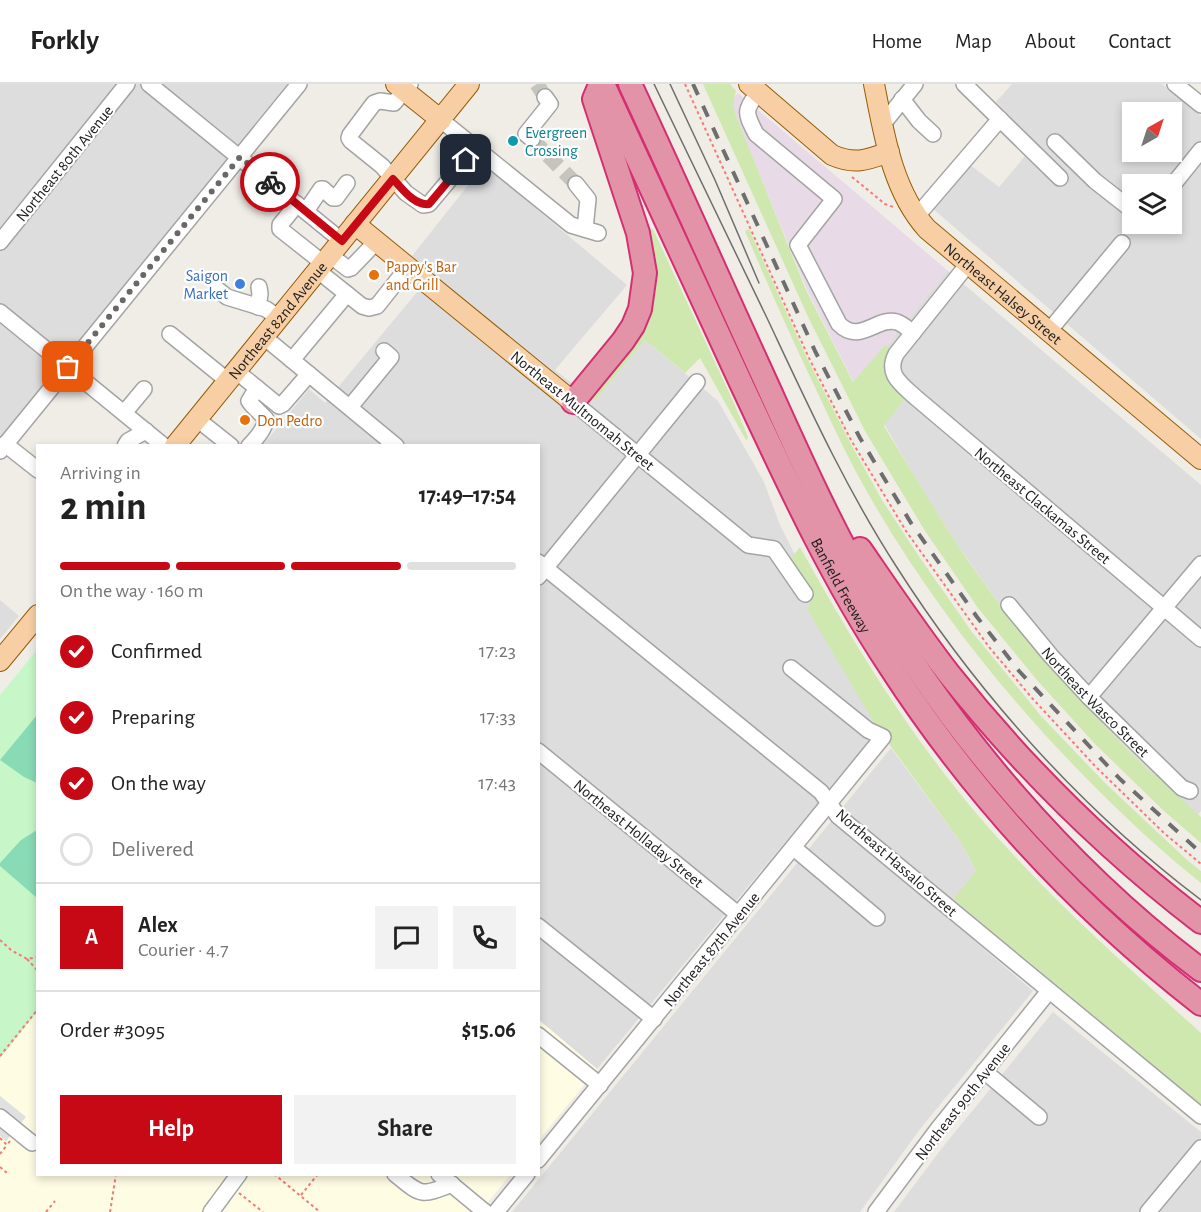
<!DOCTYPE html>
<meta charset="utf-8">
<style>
:root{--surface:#fff;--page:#f2f2f2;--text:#222;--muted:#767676;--line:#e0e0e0;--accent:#c70916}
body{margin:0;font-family:"Alegreya Sans",sans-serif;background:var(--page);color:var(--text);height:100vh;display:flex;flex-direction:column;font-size:22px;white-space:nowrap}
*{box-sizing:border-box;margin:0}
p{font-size:20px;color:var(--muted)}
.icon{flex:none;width:33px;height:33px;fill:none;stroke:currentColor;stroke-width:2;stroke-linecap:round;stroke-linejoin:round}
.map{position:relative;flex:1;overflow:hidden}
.side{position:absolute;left:36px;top:360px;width:504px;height:732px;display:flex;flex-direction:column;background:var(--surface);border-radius:0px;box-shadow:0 3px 9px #0003}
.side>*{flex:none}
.needle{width:39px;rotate:39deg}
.tools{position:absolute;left:1122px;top:18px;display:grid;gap:12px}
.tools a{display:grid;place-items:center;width:60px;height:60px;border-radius:0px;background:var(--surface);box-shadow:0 3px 9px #0003;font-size:30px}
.pin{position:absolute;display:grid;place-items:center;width:51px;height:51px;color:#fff;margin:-26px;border-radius:12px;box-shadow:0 3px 9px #0006}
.courier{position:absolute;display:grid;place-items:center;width:60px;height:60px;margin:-30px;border:4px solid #c70916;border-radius:50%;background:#fff;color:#222;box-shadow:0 2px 8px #0007}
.headline em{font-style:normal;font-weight:700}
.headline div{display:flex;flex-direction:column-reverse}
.headline{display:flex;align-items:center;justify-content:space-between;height:102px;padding:0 24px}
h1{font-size:39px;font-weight:700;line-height:45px}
.bar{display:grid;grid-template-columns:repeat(4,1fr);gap:9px 6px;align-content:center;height:72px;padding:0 24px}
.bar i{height:8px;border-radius:4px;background:var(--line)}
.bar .current{background:var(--accent)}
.bar p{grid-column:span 4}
.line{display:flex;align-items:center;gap:15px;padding:0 24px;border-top:2px solid var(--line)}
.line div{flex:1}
.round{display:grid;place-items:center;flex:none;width:63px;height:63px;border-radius:0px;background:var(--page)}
ol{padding:0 24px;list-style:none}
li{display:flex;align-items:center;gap:18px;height:66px}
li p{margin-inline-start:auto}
li .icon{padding:6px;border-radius:50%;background:var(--accent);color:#fff;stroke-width:4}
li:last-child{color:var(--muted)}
li i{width:33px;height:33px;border:3px solid var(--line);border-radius:50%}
.action{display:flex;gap:12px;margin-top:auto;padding:12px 24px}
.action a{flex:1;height:69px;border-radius:0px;background:var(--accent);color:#fff;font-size:24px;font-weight:700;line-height:69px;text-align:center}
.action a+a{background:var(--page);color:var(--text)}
header{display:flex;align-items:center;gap:36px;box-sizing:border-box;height:84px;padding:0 30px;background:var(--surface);border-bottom:2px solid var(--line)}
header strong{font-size:28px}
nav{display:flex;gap:33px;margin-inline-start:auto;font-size:21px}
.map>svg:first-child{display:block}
.residential{fill:#dedddd;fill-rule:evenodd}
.industrial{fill:#e9dae7}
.education{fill:#fefce3}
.grass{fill:#cfe8b0}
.park{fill:#c7f7c8}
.pitch{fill:#89dbb6}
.parking{fill:#e0e0e0}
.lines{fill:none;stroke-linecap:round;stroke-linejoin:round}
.minor-tunnel{stroke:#c6c4bf;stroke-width:15;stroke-dasharray:15 8;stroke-linecap:butt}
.minor-casing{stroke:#a4a4a4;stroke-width:18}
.major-casing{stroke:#955d07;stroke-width:22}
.highway-casing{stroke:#d32f72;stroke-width:26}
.path{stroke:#f47a75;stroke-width:2;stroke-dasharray:3 3;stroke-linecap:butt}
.minor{stroke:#fff;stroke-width:15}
.major{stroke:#f8cfa5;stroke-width:20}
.highway{stroke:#e393a7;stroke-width:22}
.tram{stroke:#6e6e6e;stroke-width:1.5}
.rail{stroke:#6e6e6e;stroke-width:4;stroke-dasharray:12 12;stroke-linecap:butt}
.done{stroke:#696866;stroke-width:6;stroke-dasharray:0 10.8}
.route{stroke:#c70916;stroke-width:8}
.culture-dot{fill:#0f9aa8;stroke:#fff;stroke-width:2}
.food-dot{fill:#e8710a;stroke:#fff;stroke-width:2}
.shop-dot{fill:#3f7fe0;stroke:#fff;stroke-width:2}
.labels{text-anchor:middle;stroke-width:4.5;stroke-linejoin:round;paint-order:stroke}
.culture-label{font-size:16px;fill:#0d838f;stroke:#fff;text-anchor:start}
.street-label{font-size:16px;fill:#202020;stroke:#fff}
.food-label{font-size:16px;fill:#c56008;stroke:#fff;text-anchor:start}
.shop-label{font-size:16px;fill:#366cbe;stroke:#fff;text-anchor:end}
</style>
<header>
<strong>Forkly</strong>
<nav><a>Home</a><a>Map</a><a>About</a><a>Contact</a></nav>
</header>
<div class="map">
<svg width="1201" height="1128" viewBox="0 0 1201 1128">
<rect width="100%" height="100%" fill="#f0ede7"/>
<path class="residential" d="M0 0H287L0 354Z
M1012 0H1162L1201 32V355L932 124 969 80 999 103 1036 59 996 18ZM1132 28H1172V68H1132ZM1132 100H1172V140H1132Z
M484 81 627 201 555 286 595 317 645 256 718 317 764 398 780 441 881 642 597 985 539 936 538 362H262L309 305 325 319 432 190 412 172Z
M947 186 1201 401V727L1197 732 1149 687 1084 619 1026 553 987 503 953 454 921 404 859 296Z
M0 516 19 532 0 555Z
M891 664 962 760 976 787 942 829 1033 907 920 1045 860 1128H512Z
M1053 928 1201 1048V1128H894L942 1064Z"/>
<path class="industrial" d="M738 9 947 186 855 301 807 206 730 18Z"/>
<path class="education" d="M37 928 38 1090 510 1091 480 1128H0V974Z
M539 936 597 985 539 1056Z"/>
<path class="grass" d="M703 0H730L736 7 733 20 735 29 806 206 853 298 885 261 890 265 886 276 896 305 905 314 884 342C922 404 958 467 1003 524 1047 582 1098 635 1149 687L1157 692 1201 733V759L1165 728 1095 660 1036 595 978 524 925 447 865 347 809 235Z
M649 144 653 145 734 319 748 353 747 356H746L700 274 685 289 645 256 595 317 588 312 636 253 648 145Z
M749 145 807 274 852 362 882 416 918 471 972 548 1041 632 1104 698 1186 775 1201 787V799C1163 769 1128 736 1094 702 1008 616 931 519 870 413 852 382 836 349 821 316 794 260 769 204 745 147Z
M800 463C852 557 907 648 977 730 1045 810 1123 879 1201 949V1021L953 815 976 787 962 760 876 642 807 525 811 517 788 478Z"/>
<path class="park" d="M37 566V928L0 974V611Z"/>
<path class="pitch" d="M37 631V699L24 693 0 676Z
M37 746V814L0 782V779L21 756Z"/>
<path class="parking" d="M0 1012 26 1033 6 1057 0 1052Z"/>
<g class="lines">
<path class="minor-tunnel" d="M537 0 545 13
M532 55 576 100"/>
<g class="minor-casing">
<g id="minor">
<path d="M149 0 342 157"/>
<path d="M410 0 394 19 380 17 374 19 350 51 349 54 351 57 382 82 406 109 423 121 429 120 476 64"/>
<path d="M964 0 1060 94"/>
<path d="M1175 0 1201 21"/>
<path d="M758 9C743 27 746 30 756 50L834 115 798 161 839 240C860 261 877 232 897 238 903 240 908 245 913 249"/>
<path d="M902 15 919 37 933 50"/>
<path d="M441 36 571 141 598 149"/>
<path d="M882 41 915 0"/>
<path d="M532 55 526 50 550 20 545 13"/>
<path d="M1055 58 1095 97 1132 126"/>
<path d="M576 100 588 115 585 145"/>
<path d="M1172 102 1201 66"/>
<path d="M297 120 280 141V145L323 179"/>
<path d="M306 127 321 105H323L333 114H336L347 99"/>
<path d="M916 133 1000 35"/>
<path d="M0 158 127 0"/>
<path d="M330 171 348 185 351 184 377 157"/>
<path d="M968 180 896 270C886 290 900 299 914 312L1201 555"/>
<path d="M317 186 362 222 369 224 377 222 408 183"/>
<path d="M217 205 227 213 266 225 279 234"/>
<path d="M258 223 260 210 259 203"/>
<path d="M0 228 164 362"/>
<path d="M1049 247 1122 159"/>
<path d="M170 250 228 297"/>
<path d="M264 253 396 362"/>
<path d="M292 276 347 210"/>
<path d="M236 287 279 322 283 320 309 290"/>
<path d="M573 318 748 461 774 465 805 510"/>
<path d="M350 323 391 273 384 267"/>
<path d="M124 329 144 305"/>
<path d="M197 335 231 362"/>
<path d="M5 360 38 386"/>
<path d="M125 362 128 357 146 347"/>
<path d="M249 362C256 355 265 345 266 335L252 321 249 317 257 304"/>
<path d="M0 367 299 0"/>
<path d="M538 478 821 708 838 732 1201 1032"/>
<path d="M538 493 697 298"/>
<path id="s1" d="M1009 521 1051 572 1089 613 1182 704 1190 707"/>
<path d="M1089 613 1201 480"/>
<path d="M538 667 739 831"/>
<path d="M794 764 877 834"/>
<path d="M538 842 654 935"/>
<path d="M538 951 600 1001"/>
<path d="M984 987 1039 1033"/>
<path d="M0 1033 32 1059"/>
<path d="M538 1076 883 653 868 646 791 584"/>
<path d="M395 1090C421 1111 420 1113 452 1100"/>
<path d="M439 1090 485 1128"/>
<path d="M211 1128 239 1090"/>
<path d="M496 1128 527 1090"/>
<path d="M876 1128 938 1045 1049 907"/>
<path d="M1148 1128 1201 1064"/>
</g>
</g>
<g class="major-casing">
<g id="major">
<path d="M396 0 441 36"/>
<path d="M749 0 832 71C855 81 867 76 889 68"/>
<path id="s2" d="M874 0C884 50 892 106 927 145L1201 375"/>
<path d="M355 140 573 318"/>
<path id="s3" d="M175 362 469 0"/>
<path d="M0 577 38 531"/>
</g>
</g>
<g class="highway-casing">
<g id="highway">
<path id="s4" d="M603 0C649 100 695 199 741 299 786 395 830 492 889 581 973 711 1079 825 1201 920"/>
<path d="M630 0C674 94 716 189 759 283 792 355 823 427 862 496 946 643 1065 784 1201 886"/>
<path d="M573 318 623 257 633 242 640 225 645 189 638 149 594 15 600 1"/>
<path d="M860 465C889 507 918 550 949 590 1023 683 1107 766 1201 838"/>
</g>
</g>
<path class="path" d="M685 0 809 274 851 356 906 447 989 563 1032 614 1096 683 1164 749 1201 780
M852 93 885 120 893 123
M0 856 11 866 27 875 38 873
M27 875 38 887
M0 972 38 925
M0 1054 7 1061 10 1057
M0 1070 7 1061
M0 1083 7 1089
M274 1090 320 1128
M239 1109 263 1128
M301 1111 318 1090
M46 1128 55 1117
M110 1128 116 1090"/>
<use href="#minor" class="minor"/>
<use href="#major" class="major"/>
<use href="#highway" class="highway"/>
<path class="tram" d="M654 0C691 78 729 156 767 234 807 319 845 403 896 482 977 609 1081 725 1201 816
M670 0 715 96 759 199"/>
<path class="rail" d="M693 0 815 267 860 354 911 439 977 533 1019 587 1120 695 1201 769"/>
</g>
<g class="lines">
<path class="done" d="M68 283 240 73 270 98"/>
<path class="route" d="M270 98 342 157 393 95C402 104 414 122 429 120L466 76"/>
</g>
<circle class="culture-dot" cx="513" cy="57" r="6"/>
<g class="food-dot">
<circle cx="374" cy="191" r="6"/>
<circle cx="245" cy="336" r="6"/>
</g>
<circle class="shop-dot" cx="240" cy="200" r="6"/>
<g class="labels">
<g class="culture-label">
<text x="525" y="54">Evergreen<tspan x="525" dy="18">Crossing</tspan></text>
</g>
<g class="street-label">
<text transform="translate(64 79) rotate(-51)" y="6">Northeast 80th Avenue</text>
<text dy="6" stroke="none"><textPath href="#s2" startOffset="256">Northeast Halsey Street</textPath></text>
<text dy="6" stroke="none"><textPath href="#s3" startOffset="162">Northeast 82nd Avenue</textPath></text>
<text transform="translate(583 326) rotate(39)" y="6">Northeast Multnomah Street</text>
<text transform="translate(1043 421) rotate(40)" y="6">Northeast Clackamas Street</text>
<text dy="6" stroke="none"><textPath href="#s4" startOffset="555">Banfield Freeway</textPath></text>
<text dy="6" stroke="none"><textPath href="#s1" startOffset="130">Northeast Wasco Street</textPath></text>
<text transform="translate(639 749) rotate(39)" y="6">Northeast Holladay Street</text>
<text transform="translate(897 778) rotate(41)" y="6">Northeast Hassalo Street</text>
<text transform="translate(711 865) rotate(-51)" y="6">Northeast 87th Avenue</text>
<text transform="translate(962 1017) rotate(-52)" y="6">Northeast 90th Avenue</text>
</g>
<g class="food-label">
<text x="386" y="188">Pappy's Bar<tspan x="386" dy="18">and Grill</tspan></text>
<text x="257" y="342">Don Pedro</text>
</g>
<g class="shop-label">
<text x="228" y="197">Saigon<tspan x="228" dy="18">Market</tspan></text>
</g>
</g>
</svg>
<div class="tools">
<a><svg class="needle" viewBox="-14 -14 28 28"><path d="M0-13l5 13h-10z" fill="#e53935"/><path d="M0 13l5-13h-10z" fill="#767676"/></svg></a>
<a><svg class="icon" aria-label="layers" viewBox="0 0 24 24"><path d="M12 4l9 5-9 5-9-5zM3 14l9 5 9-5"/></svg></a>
</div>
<div class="pin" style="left:68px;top:283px;background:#ea580c"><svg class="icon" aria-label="bag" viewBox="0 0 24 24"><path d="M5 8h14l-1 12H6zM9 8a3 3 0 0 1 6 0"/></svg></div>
<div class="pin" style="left:466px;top:76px;background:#1f2937"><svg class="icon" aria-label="home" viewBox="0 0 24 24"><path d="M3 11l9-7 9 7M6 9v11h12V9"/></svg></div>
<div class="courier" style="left:270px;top:98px"><svg class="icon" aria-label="bike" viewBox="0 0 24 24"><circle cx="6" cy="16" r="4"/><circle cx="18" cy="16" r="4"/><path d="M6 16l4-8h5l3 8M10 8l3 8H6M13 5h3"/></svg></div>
<section class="side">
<div class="headline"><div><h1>2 min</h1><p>Arriving in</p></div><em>17:49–17:54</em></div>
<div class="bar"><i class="current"></i><i class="current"></i><i class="current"></i><i></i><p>On the way · 160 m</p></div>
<ol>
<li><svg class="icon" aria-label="check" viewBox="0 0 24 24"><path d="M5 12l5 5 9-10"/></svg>Confirmed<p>17:23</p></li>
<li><svg class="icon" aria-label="check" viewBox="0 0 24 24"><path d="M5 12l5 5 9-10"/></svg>Preparing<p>17:33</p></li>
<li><svg class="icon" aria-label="check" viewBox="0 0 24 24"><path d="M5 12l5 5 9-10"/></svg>On the way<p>17:43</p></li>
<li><i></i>Delivered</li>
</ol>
<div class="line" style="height:108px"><b class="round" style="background:var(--accent);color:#fff">A</b><div><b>Alex</b><p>Courier · 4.7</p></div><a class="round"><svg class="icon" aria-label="chat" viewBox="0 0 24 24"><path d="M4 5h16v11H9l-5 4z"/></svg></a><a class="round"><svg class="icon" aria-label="phone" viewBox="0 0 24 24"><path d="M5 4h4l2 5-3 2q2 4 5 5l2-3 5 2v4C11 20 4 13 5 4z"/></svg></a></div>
<div class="line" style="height:78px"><div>Order #3095</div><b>$15.06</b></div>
<div class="action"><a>Help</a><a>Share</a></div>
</section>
</div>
